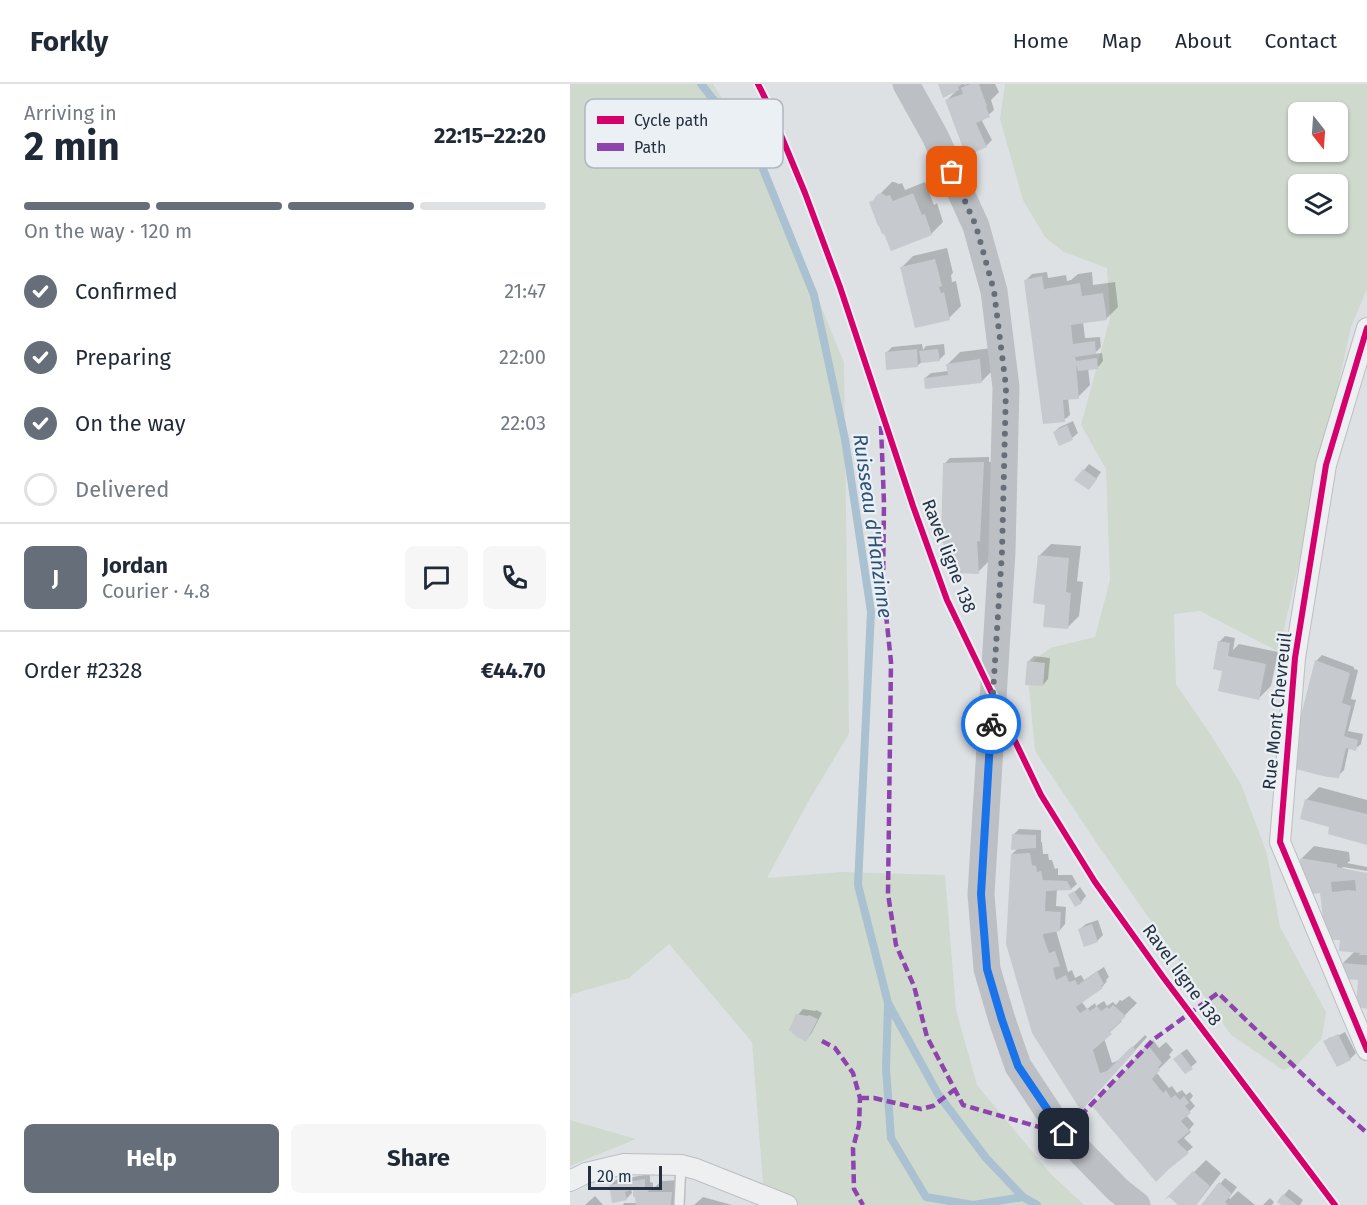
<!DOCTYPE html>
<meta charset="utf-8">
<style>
:root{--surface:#fff;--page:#f6f6f7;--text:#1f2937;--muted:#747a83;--line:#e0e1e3;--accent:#656e79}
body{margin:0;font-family:"Fira Sans",sans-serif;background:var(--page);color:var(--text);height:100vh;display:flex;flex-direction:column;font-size:22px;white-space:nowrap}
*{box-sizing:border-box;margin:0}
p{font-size:20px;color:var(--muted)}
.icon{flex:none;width:33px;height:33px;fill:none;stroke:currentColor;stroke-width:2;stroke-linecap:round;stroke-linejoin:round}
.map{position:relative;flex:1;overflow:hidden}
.drawer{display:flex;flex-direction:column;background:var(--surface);width:570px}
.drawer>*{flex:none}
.needle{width:39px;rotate:163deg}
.controls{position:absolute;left:718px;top:18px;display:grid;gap:12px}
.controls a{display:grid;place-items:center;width:60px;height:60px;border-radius:9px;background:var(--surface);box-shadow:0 2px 4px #0004;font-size:30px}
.scale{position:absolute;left:18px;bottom:15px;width:74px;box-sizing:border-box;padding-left:6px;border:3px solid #24303f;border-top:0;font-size:16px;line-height:21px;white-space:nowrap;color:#24303f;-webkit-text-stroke:4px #ebf0f5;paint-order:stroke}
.pin{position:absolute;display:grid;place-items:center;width:51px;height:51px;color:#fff;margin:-26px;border-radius:12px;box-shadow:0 3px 9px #0006}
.courier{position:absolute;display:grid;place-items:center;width:60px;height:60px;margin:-30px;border:4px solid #1a73e8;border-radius:50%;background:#fff;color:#222;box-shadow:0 2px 8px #0007}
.summary em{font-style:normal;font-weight:700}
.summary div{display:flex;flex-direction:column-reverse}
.summary{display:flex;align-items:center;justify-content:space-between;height:102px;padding:0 24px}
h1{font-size:39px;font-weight:700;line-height:45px}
.bar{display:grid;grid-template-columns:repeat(4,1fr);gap:9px 6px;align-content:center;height:72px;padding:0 24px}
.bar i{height:8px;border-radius:4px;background:var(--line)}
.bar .current{background:var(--accent)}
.bar p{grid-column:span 4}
.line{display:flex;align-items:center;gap:15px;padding:0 24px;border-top:2px solid var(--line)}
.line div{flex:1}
.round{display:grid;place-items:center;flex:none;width:63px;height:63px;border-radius:9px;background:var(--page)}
ol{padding:0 24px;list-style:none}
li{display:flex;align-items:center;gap:18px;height:66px}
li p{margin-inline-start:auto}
li .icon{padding:6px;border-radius:50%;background:var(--accent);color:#fff;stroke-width:4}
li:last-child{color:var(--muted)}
li i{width:33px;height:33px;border:3px solid var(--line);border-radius:50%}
.cta{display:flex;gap:12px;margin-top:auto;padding:12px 24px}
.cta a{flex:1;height:69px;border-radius:9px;background:var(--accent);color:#fff;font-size:24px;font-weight:700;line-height:69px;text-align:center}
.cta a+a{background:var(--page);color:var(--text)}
header{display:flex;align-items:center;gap:36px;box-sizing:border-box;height:84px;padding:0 30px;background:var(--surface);border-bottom:2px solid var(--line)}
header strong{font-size:28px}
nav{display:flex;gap:33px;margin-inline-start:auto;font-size:21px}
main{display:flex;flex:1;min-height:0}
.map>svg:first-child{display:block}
.green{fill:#cfd9ce;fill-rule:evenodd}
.shadow{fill:#0003}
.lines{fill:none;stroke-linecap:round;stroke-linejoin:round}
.stream{stroke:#aac1d2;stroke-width:8}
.building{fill:#c6c9cd;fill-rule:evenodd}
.service-casing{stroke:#bcbfc2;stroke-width:12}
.minor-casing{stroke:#bcbfc2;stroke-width:22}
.service{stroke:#edeff1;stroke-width:9}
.minor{stroke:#edeff1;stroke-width:20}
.secondary{stroke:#bcc0c5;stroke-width:27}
.quiet{stroke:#8e44ad;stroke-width:4.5;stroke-dasharray:9 4.5;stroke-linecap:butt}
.cycleway-casing{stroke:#ebf0f5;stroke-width:10}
.cycleway{stroke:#d6006c;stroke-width:6}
.done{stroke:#656e79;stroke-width:6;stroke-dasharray:0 10.8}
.route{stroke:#1a73e8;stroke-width:8}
.labels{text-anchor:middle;stroke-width:4.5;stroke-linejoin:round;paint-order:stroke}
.street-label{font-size:18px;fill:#24303f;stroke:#ebf0f5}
.water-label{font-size:20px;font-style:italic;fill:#2b5276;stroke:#ebf0f5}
.key{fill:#ebf0f5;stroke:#afb6be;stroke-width:1.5}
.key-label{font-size:16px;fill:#24303f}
</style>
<header>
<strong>Forkly</strong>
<nav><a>Home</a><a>Map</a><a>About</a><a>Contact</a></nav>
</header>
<main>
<section class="drawer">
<div class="summary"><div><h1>2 min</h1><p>Arriving in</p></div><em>22:15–22:20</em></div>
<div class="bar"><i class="current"></i><i class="current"></i><i class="current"></i><i></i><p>On the way · 120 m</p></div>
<ol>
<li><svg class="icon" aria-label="check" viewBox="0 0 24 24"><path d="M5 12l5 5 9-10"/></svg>Confirmed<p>21:47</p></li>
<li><svg class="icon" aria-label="check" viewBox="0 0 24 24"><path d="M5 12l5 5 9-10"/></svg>Preparing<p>22:00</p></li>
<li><svg class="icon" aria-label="check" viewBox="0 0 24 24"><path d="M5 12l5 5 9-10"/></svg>On the way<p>22:03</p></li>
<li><i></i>Delivered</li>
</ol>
<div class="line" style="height:108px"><b class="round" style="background:var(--accent);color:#fff">J</b><div><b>Jordan</b><p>Courier · 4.8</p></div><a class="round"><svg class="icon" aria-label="chat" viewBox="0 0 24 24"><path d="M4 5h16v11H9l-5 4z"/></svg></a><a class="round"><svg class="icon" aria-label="phone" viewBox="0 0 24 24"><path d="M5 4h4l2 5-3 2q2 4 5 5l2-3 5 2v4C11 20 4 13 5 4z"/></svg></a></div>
<div class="line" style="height:78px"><div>Order #2328</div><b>€44.70</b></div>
<div class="cta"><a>Help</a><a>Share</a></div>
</section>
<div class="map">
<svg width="797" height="1121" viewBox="0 0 797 1121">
<rect width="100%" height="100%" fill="#dee1e4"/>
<path class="green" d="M0 0H143L193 79 274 279 279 650 238 718 197 794 271 788 375 791 386 926 407 1001 480 1089 514 1121H217L194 1112 182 958 99 860 59 894 2 910 0 915Z
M435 0H797V205L781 243 709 568 630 527 604 530 606 600 641 651 671 700 697 770 710 843 756 928 752 954 728 980 713 986 661 951 530 764 465 667 457 582 480 564 525 553 540 496 536 385 511 341 540 234 537 184 494 168 475 153 453 116 430 35ZM729 28H768V68H729ZM729 100H768V140H729Z
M0 1036 66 1055 0 1082Z"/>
<path class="shadow" d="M370 0H394L395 1 396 0H425L429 8 421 16 424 26 412 37 422 56 416 62 376 17 387 6Z
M322 98H324L329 100 332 99 335 106 355 98 364 121 367 119 373 138 361 150 301 119Z
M377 164 383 189 381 191 382 198 386 197 391 222 379 234 331 184 343 172Z
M477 188 478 194 496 191 497 197 501 196 508 190 522 188 523 201 545 198 548 223 536 235 513 238 515 254 530 253 531 263 524 270 532 269 533 277 528 283 518 284 520 301 508 313 498 314 500 331 494 336 456 196 462 190Z
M352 260 353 266 356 262 374 260 375 270 369 276 352 278 348 281 316 269 322 263Z
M422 264 424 285 412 297 355 294 361 289 379 287 378 280 390 268Z
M503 337 508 349 502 354 490 360 484 348 490 343Z
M419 373V378H425L421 444 419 447 420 476 408 488 375 379 380 374Z
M519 380 531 388 524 398 514 386Z
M481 460 511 462 507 497 513 498 509 532 497 544 477 519 469 472Z
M655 552 665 554 663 566 669 560 708 568 701 602 689 614 654 586 649 558Z
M752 571 784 583V585L788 586 781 615 786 616 778 647 793 650 791 660 785 665 779 663 774 686 768 692 744 588 747 576Z
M464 572 480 574 478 595 473 601 458 578Z
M749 703 797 716V759L761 742 732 734 737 715Z
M449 745 471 746V758H472L473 770H478L479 776H482L485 785 488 784V791H502L507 800 501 805H487L486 822 496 823 495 840 490 846H486L498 888 502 886 505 894 511 891 514 896 534 883 539 893 536 896 537 897 532 903 511 917 517 925 525 919 526 922 534 917 537 922 543 918 546 921 550 916 552 917 559 912 567 919 550 936 552 937 534 954 542 979 551 975 575 951 577 953 523 1013 442 770 448 764 443 751Z
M744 762 779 768 780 777 777 779 797 783V787L773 783 771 785 797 790V924L790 895 773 879 785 867 772 855 751 807 735 809 732 774Z
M510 803 516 812 511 818 500 812Z
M528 836 533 851 527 857 510 845 516 840Z
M233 925 245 927 246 926 252 929 241 950 236 956 228 931Z
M775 948 786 969 780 975 755 958 760 953V956Z
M583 956 589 964 596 958 603 966 599 971 601 973 586 988 599 1004 602 1002 607 1009 612 1006 616 1011 620 1008 623 1012 620 1016 625 1022 616 1031 624 1040 619 1046 621 1048 614 1054 623 1063 604 1079 552 993Z
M617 965 627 978 615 988 611 969Z
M636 1076 651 1089 626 1121H610L600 1112Z
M80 1090V1098L83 1099V1103H85L91 1097 113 1096V1121H53L54 1119H67L65 1103 61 1104 62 1109 56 1115 40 1102 46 1096Z
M655 1094 667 1103 659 1114 660 1115 668 1107 685 1121H633Z
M719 1105 733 1116 730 1121H713L714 1111Z
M25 1112 33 1121H15Z
M133 1113 162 1121H124Z
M700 1114 704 1118 702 1121H693Z"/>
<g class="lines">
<path class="stream" d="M131 0 187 70 244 211 275 355 301 528 288 801 318 919 368 1010 416 1074 453 1113 467 1121
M318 920 316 984 321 1054 356 1113 403 1121 453 1113"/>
</g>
<path class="building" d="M368 0H392L388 3 389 6 373 14Z
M400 0H409L417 22 416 23 420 33 406 39 417 63 396 72 375 16 393 10 391 4Z
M312 109 316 112 320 111 323 117 343 109 352 131 355 130 362 151 321 167 314 150H312L309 142H308L299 118 304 116 305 113 308 110Z
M365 175 372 202 369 203 371 209 374 208 380 236 345 244 330 183Z
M472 192 474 205 510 199 512 212 533 209 537 236 501 241 503 260 525 257 526 270 505 273 506 277 527 274 528 285 508 287 506 281 509 315 493 316 495 338 473 340 454 196Z
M347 265 348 283 316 286 315 268Z
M368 265 370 277 351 279 349 267Z
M410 275 412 299 355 305 354 294 378 291 376 280Z
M497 341 503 356 489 362 483 348Z
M414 378 410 458 407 457 409 490 386 489 371 455 373 379Z
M513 385 527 395 519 406 504 396Z
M468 471 499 474 496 508 501 509 498 545 473 543 475 521 463 519Z
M648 557 660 559 658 572 696 580 689 616 648 607 652 587 643 585Z
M745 576 780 589 772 619 781 622 774 652 788 656 786 667 776 664 769 694 757 693 718 683Z
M457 577 475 579 473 602 455 601Z
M735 715 797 730V761L758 750 759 743 730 735Z
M442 750 466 751V764L441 766Z
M460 769 462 781 466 782 467 788 471 787 473 796 497 797 502 806 476 807 475 827 491 828 490 847 473 850V852L479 869 485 867 490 882 483 884 486 896 496 891 499 898 505 896 508 901 527 887 534 900 531 902 533 904 506 923 510 929 518 924 520 927 527 922 531 927 537 923 539 925 543 921 556 932 540 948 542 950 523 966 530 989 537 987 562 962 566 966 511 1027 462 949 436 860 441 770Z
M730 774 767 780V783L797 789V871H789L790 869 769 867 770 856H757L754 842 750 809 733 811ZM785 796 786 807 779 806 762 808 761 798Z
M504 807 512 819 505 823 498 811Z
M522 840 528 858 514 863 508 845Z
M772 879 797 881V925L786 922 788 896 771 895Z
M226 930 238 932 239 931 248 935 236 958 227 953 219 946Z
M768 950 781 976 767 983 753 957Z
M577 960 592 979 588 984 590 986 582 995 593 1009 596 1006 601 1014 605 1011 610 1016 614 1012 619 1019 615 1022 621 1029 611 1037 620 1047 607 1058 619 1069 599 1085 586 1098 522 1022 551 992Z
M611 969 623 985 615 990 603 975Z
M623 1087 640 1102 626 1121H608L599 1113 594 1116Z
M75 1095V1104H79L78 1108H102L101 1121H66L65 1114 63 1112V1105L55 1108 57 1116 42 1119 39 1101Z
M649 1098 662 1110 655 1118 658 1121H631Z
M713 1110 727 1121H711L707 1118Z"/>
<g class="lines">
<g class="service-casing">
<path id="service" d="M109 1121 111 1081"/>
</g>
<g class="minor-casing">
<path id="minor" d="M797 244 756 381 725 574 710 758 797 966
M0 1097 16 1089 54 1080 111 1081 126 1085 217 1121"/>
</g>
<use href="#service" class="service"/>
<use href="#minor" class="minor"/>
<path class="secondary" d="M336 0 365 52 406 142 424 207 436 303 432 468 411 810 417 885 432 936 448 982 493 1050 548 1106 567 1121"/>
<path class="quiet" d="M311 342 314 419 313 502 321 578 318 810 326 861 344 902 357 953 393 1021 493 1050 584 955 648 909 751 1008 797 1049
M252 957 265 964 283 989 290 1014 289 1041 283 1064 284 1105 293 1121
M290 1014H304L351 1025 363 1022 384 1006"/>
<g class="cycleway-casing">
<path id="cycleway" d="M188 0 198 20 235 109 270 203 343 422 377 516 471 711 525 798 593 893 765 1121
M797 244 756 381 725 574 710 758 797 966"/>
</g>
<use href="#cycleway" class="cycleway"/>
</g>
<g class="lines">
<path class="done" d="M382 88 406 142 424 207 436 303 432 468 421 640"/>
<path class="route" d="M421 640 411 810 417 885 432 936 448 982 494 1050"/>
</g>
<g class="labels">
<g class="street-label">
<text transform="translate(379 472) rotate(69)" y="6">Ravel ligne 138</text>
<text transform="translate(707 627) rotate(-84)" y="6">Rue Mont Chevreuil</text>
<text transform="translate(612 891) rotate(54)" y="6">Ravel ligne 138</text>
</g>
<g class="water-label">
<text transform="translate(303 442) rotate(82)" y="7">Ruisseau d'Hanzinne</text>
</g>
</g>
<rect x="15" y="15" width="198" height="69" rx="9" class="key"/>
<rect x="27" y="32" width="27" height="8" fill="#d6006c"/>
<rect x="27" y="59" width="27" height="8" fill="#8e44ad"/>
<g class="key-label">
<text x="64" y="42">Cycle path</text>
<text x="64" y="69">Path</text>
</g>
</svg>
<div class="controls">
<a><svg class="needle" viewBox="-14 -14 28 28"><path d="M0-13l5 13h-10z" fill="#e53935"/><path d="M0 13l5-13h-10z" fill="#747a83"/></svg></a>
<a><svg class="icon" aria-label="layers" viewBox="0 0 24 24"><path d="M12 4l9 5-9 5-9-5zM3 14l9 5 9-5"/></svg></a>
</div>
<div class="scale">20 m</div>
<div class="pin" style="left:382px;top:88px;background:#ea580c"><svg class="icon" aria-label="bag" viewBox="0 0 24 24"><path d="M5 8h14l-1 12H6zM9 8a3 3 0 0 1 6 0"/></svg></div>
<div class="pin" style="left:494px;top:1050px;background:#1f2937"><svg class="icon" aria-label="home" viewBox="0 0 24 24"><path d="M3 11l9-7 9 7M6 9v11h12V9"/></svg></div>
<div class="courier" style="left:421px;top:640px"><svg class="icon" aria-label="bike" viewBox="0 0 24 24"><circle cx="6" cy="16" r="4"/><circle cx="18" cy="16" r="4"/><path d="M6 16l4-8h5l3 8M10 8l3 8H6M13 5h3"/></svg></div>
</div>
</main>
